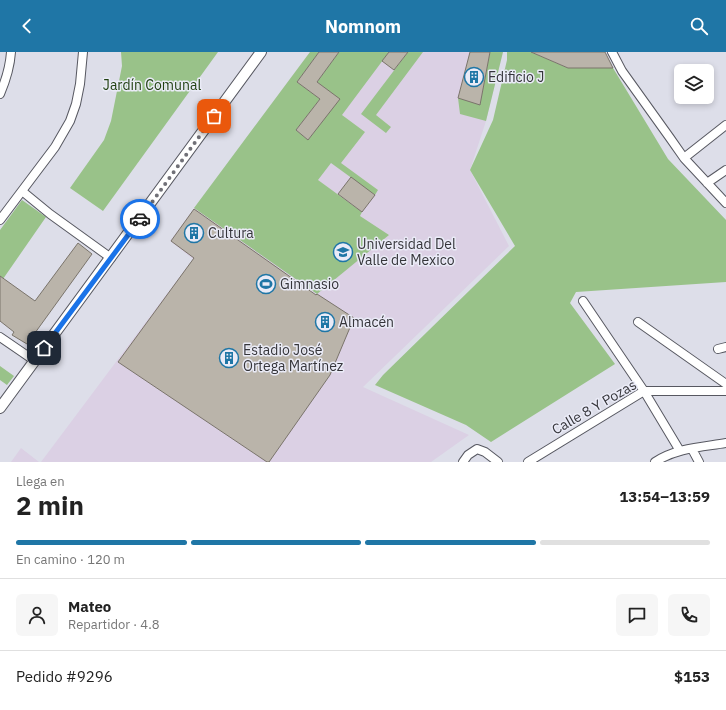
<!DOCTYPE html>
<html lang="es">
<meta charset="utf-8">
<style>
:root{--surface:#fff;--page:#f6f6f6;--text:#222;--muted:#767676;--line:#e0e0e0;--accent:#1f76a6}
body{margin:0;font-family:"IBM Plex Sans",sans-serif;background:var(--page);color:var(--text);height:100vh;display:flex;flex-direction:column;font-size:15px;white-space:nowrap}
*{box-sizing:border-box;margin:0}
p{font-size:13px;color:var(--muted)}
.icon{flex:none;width:22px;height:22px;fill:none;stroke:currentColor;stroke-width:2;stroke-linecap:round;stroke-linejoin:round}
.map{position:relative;height:410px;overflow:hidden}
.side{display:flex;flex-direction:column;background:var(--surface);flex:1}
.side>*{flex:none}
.buttons{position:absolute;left:674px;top:12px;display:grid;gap:8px}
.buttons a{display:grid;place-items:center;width:40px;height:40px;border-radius:6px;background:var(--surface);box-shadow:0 2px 6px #0003;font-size:20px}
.pin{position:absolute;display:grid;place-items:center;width:34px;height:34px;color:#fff;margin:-17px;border-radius:8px;box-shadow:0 2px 6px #0006}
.courier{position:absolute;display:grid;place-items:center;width:40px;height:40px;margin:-20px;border:3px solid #1a73e8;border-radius:50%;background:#fff;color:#222;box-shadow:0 1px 5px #0007}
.head em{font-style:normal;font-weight:800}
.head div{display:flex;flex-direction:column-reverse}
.head{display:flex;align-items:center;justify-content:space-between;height:68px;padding:0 16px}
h1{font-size:26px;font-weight:800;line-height:30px}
.bar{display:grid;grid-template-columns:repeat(4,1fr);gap:6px 4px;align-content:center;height:48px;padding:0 16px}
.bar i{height:5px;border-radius:3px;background:var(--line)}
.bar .current{background:var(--accent)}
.bar p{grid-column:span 4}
.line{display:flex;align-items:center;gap:10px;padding:0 16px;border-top:1px solid var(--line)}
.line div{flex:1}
.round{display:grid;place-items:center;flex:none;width:42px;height:42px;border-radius:6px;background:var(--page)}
header{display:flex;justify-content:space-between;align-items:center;height:52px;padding:0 16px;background:var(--accent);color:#fff;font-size:18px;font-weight:800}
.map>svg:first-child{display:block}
.education{fill:#dbd0e4}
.green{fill:#99c289}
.building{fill:#bab4aa;stroke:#7a746b}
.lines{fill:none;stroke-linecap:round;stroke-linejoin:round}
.minor-casing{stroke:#575861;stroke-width:10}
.tertiary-casing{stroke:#575861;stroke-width:12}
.minor{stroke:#fff;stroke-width:8}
.tertiary{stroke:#fff;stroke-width:10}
.done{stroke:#707077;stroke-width:4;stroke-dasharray:0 7.2}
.route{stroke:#1a73e8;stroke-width:5}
.labels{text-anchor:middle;stroke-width:3;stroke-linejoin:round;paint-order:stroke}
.poi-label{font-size:14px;fill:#35353a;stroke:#eaebf7;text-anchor:start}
.park-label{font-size:14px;fill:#214112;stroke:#eaebf7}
.street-label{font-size:14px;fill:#35353a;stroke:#eaebf7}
</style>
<header><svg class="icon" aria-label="back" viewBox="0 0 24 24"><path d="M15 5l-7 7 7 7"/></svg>Nomnom<svg class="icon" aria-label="search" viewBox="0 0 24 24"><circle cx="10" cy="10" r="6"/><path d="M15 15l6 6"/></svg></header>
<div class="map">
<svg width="726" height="410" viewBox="0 0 726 410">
<rect width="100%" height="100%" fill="#dddee9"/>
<path class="education" d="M310 0H503L486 69 470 118 509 194 363 335 469 383 431 410H41L193 207 170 189Z
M21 396 39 410H11Z"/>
<path class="green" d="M121 0H218L103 159 70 136 104 88 111 69 122 14Z
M310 0H319L297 30 320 47 296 78 308 88 339 47 317 30 339 0H389L342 63 365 80 341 111 378 138 375 143 331 111 318 128 362 160 360 164 389 183 317 242 194 156Z
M408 0H423L376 63 391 75 386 81 361 62Z
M490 0H503L486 69 460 62 458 46 480 52Z
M507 0H531L568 16H613L668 107 726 168V230L576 240 570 251 615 312 491 390 466 373 375 333 383 323 515 194 470 118 493 68 507 8Z
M22 148 46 165 3 227 0 224V178Z
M0 314 14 324 7 333 0 328Z"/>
<path class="building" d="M319 0H339L317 30 340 47 308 88 296 78 320 47 297 30Z
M389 0H408L394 18 382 9Z
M470 0H490L480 53 458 46Z
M531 0H605L613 16H568Z
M351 125 375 143 362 160 338 142Z
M194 157 316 243 317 242 354 266 330 323 269 410H267L118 310 194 206 171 189Z
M78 191 92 202 27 292 12 283 14 280 0 269V224L35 249Z"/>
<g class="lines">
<g class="minor-casing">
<path id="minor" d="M612 0 622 19 670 86 684 106 726 151
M0 42C6 28 10 15 11 0
M684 106 726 73
M707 131 726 118
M22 139 50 162 111 206
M0 168 55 95 70 69 76 52 80 32 83 0
M583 249 644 339 680 399
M638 270 726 332
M0 285 35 309
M718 297 726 295
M692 397 699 410
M463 410 468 403 477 397 485 400 498 410
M528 410 644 339H726
M655 410C676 396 702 395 726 391"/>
</g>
<g class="tertiary-casing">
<path id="tertiary" d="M0 356 261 0"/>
</g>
<use href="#minor" class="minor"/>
<use href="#tertiary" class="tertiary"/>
</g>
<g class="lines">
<path class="done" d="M140 167 214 64"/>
<path class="route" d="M44 296 140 167"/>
</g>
<defs>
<g id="building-ring" transform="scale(1)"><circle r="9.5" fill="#eaebf7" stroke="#1f76a6" stroke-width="1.5"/><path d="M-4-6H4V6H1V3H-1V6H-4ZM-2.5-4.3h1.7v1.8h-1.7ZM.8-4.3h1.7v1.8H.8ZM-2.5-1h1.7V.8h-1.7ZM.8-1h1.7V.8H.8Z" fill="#1f76a6"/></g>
<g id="university-ring" transform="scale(1)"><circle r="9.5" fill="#eaebf7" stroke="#1f76a6" stroke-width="1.5"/><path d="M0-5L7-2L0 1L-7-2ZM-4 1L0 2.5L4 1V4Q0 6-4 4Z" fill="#1f76a6"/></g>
<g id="stadium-ring" transform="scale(1)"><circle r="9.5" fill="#eaebf7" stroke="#1f76a6" stroke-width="1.5"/><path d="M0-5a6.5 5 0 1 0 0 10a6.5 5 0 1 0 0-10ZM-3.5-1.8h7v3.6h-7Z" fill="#1f76a6"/></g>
</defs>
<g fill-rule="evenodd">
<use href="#building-ring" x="474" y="25"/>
<use href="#building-ring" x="194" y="181"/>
<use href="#university-ring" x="343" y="200"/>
<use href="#stadium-ring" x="266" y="232"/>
<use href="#building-ring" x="325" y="270"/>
<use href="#building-ring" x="229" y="306"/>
</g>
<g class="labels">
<g class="poi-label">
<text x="488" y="30">Edificio J</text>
<text x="208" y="186">Cultura</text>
<text x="357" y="197">Universidad Del<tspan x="357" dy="16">Valle de Mexico</tspan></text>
<text x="280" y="237">Gimnasio</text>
<text x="339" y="275">Almacén</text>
<text x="243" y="303">Estadio José<tspan x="243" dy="16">Ortega Martínez</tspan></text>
</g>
<g class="park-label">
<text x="152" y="38">Jardín Comunal</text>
</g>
<g class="street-label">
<text transform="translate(594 355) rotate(-30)" y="5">Calle 8 Y Pozas</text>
</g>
</g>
</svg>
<div class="buttons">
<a><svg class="icon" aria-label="layers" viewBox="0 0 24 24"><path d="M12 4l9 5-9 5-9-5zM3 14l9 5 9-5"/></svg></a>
</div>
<div class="pin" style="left:214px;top:64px;background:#ea580c"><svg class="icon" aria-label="bag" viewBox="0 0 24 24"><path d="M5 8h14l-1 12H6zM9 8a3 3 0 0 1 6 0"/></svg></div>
<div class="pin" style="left:44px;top:296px;background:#1f2937"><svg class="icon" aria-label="home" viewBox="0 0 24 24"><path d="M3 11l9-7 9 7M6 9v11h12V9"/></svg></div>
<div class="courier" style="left:140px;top:167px"><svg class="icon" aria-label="car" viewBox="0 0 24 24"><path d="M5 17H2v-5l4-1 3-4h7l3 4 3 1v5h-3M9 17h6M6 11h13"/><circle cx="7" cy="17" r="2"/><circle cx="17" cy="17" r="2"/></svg></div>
</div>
<section class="side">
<div class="head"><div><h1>2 min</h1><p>Llega en</p></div><em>13:54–13:59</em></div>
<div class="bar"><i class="current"></i><i class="current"></i><i class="current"></i><i></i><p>En camino · 120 m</p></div>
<div class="line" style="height:72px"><a class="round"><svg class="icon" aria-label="person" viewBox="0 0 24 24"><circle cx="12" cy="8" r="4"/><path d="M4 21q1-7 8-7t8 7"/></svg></a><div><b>Mateo</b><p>Repartidor · 4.8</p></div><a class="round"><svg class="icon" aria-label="chat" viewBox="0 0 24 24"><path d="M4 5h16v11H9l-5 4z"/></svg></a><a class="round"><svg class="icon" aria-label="phone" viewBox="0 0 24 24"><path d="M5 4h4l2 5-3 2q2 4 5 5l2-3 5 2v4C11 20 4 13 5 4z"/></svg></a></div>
<div class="line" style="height:52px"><div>Pedido #9296</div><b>$153</b></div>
</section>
